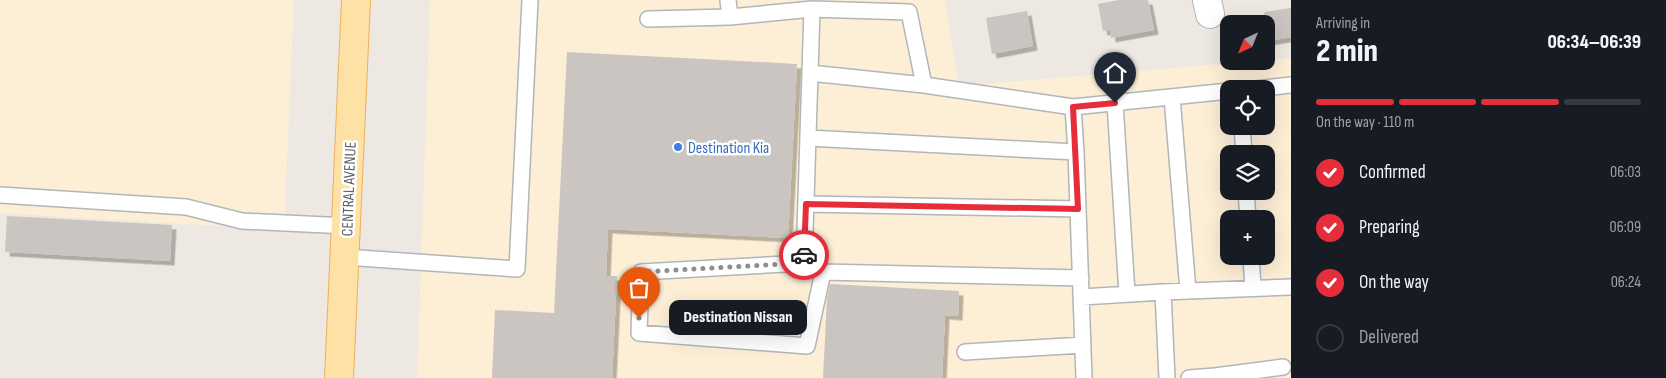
<!DOCTYPE html>
<meta charset="utf-8">
<style>
:root{--surface:#171b24;--page:#20242c;--text:#f1f3f6;--muted:#9ea1a6;--line:#363941;--accent:#e62e3b}
body{margin:0;font-family:"Sofia Sans Condensed",sans-serif;background:var(--page);color:var(--text);height:100vh;display:flex;flex-direction:column;font-size:19px;white-space:nowrap}
*{box-sizing:border-box;margin:0}
p{font-size:16px;color:var(--muted)}
.icon{flex:none;width:28px;height:28px;fill:none;stroke:currentColor;stroke-width:2;stroke-linecap:round;stroke-linejoin:round}
.map{position:relative;flex:1;overflow:hidden}
.sheet{display:flex;flex-direction:column;background:var(--surface);width:375px}
.sheet>*{flex:none}
.needle{width:32px;rotate:223deg}
.tools{position:absolute;left:1220px;top:15px;display:grid;gap:10px}
.tools a{display:grid;place-items:center;width:55px;height:55px;border-radius:10px;background:var(--surface);box-shadow:0 5px 20px #0002;font-size:25px}
.pin{position:absolute;display:grid;place-items:center;width:42px;height:42px;color:#fff;margin:-51px -21px;border-radius:50% 50% 50% 0;rotate:-45deg;box-shadow:0 0 5px #0007}
.pin .icon{rotate:45deg}
.courier{position:absolute;display:grid;place-items:center;width:50px;height:50px;margin:-25px;border:4px solid #e62e3b;border-radius:50%;background:#fff;color:#222;box-shadow:0 1px 6px #0007}
.bubble{position:absolute;height:35px;border-radius:10px;background:var(--surface);box-shadow:0 5px 20px #0002;font-size:16px;font-weight:800;line-height:35px;text-align:center}
.head em{font-style:normal;font-weight:800}
.head div{display:flex;flex-direction:column-reverse}
.head{display:flex;align-items:center;justify-content:space-between;height:85px;padding:0 25px}
h1{font-size:32px;font-weight:800;line-height:38px}
.bar{display:grid;grid-template-columns:repeat(4,1fr);gap:8px 5px;align-content:center;height:60px;padding:0 25px}
.bar i{height:6px;border-radius:4px;background:var(--line)}
.bar .current{background:var(--accent)}
.bar p{grid-column:span 4}
ol{padding:0 25px;list-style:none}
li{display:flex;align-items:center;gap:15px;height:55px}
li p{margin-inline-start:auto}
li .icon{padding:5px;border-radius:50%;background:var(--accent);color:#fff;stroke-width:4}
li:last-child{color:var(--muted)}
li i{width:28px;height:28px;border:2px solid var(--line);border-radius:50%}
main{display:flex;flex:1;min-height:0}
.map>svg:first-child{display:block}
.commercial{fill:#fdeed6;fill-rule:evenodd}
.building{fill:#cac5c0;filter:url(#shadow)}
.lines{fill:none;stroke-linecap:round;stroke-linejoin:round}
.lane-casing{stroke:#b2b5b9;stroke-width:18}
.street-casing{stroke:#b2b5b9;stroke-width:30}
.primary-casing{stroke:#efae58;stroke-width:30}
.lane{stroke:#fff;stroke-width:15}
.street{stroke:#fff;stroke-width:28}
.primary{stroke:#fee2a5;stroke-width:28}
.done{stroke:#8d8f8e;stroke-width:5;stroke-dasharray:0 9}
.route{stroke:#e62e3b;stroke-width:6}
.shop-dot{fill:#3f7fe0;stroke:#fff;stroke-width:2}
.labels{text-anchor:middle;stroke-width:5;stroke-linejoin:round;paint-order:stroke}
.shop-label{font-size:16px;fill:#366cbe;stroke:#fff;text-anchor:start}
.street-label{font-size:16px;fill:#5a5f62;stroke:#fff}
</style>
<main>
<div class="map">
<svg width="1291" height="378" viewBox="0 0 1291 378">
<defs>
<filter id="shadow"><feDropShadow dx="4.5" dy="4.5" stdDeviation="0" flood-color="#0004"/></filter>
</defs>
<rect width="100%" height="100%" fill="#ede8e1"/>
<path class="commercial" d="M0 0H294L284 230 0 213Z
M430 0H945L959 86 1291 58V378H417ZM1229 89H1266V126H1229ZM1229 154H1266V191H1229ZM1229 219H1266V256H1229Z"/>
<path class="building" d="M1119 0H1148L1154 30 1111 38 1110 30 1103 31 1098 4Z
M1291 8V37L1268 41 1264 12Z
M1027 11 1033 46 992 54 986 18Z
M567 52 797 64 788 238 608 229 606 276H617L612 378H492L495 310 554 313Z
M7 216 172 225 170 261 5 252Z
M830 284 959 291 958 316 945 315 942 378H823L827 298Z"/>
<g class="lines">
<g class="lane-casing">
<path id="lane" d="M728 0 730 17 812 9 909 12 924 85 1073 107 1076 152 1084 378
M812 9 804 263 823 272 1081 278
M648 19 730 17
M810 73 924 85
M1255 89 1291 85
M1172 97 1188 291
M1115 103 1127 294
M1073 107 1229 91
M1242 126 1244 154
M808 138 1076 152
M1246 191 1248 219
M0 195 186 207 242 221 347 226
M806 204 1078 209
M1251 256 1253 288
M345 257 517 269 530 0
M804 263 641 272 639 333 807 346 823 272
M1163 292 1167 378
M1082 297 1163 292 1291 287
M965 352 1083 345
M1189 378 1215 376
M1216 378 1215 376 1283 367"/>
</g>
<g class="street-casing">
<path id="street" d="M1207 0 1210 14"/>
</g>
<g class="primary-casing">
<path id="primary" d="M339 378 356 0"/>
</g>
<use href="#lane" class="lane"/>
<use href="#street" class="street"/>
<use href="#primary" class="primary"/>
</g>
<g class="lines">
<path class="done" d="M639 318 641 272 804 263V255"/>
<path class="route" d="M804 255 806 204 1078 209 1073 107 1115 103"/>
</g>
<circle class="shop-dot" cx="678" cy="147" r="5"/>
<g class="labels">
<g class="shop-label">
<text x="688" y="153">Destination Kia</text>
</g>
<g class="street-label">
<text transform="translate(348 189) rotate(-88)" y="6">CENTRAL AVENUE</text>
</g>
</g>
</svg>
<div class="tools">
<a><svg class="needle" viewBox="-14 -14 28 28"><path d="M0-13l5 13h-10z" fill="#e53935"/><path d="M0 13l5-13h-10z" fill="#9ea1a6"/></svg></a>
<a><svg class="icon" aria-label="locate" viewBox="0 0 24 24"><circle cx="12" cy="12" r="6"/><path d="M12 2v4M12 18v4M2 12h4M18 12h4"/></svg></a>
<a><svg class="icon" aria-label="layers" viewBox="0 0 24 24"><path d="M12 4l9 5-9 5-9-5zM3 14l9 5 9-5"/></svg></a>
<a>+</a>
</div>
<div class="pin" style="left:639px;top:318px;background:#ea580c"><svg class="icon" aria-label="bag" viewBox="0 0 24 24"><path d="M5 8h14l-1 12H6zM9 8a3 3 0 0 1 6 0"/></svg></div>
<div class="pin" style="left:1115px;top:103px;background:#1f2937"><svg class="icon" aria-label="home" viewBox="0 0 24 24"><path d="M3 11l9-7 9 7M6 9v11h12V9"/></svg></div>
<div class="courier" style="left:804px;top:255px"><svg class="icon" aria-label="car" viewBox="0 0 24 24"><path d="M5 17H2v-5l4-1 3-4h7l3 4 3 1v5h-3M9 17h6M6 11h13"/><circle cx="7" cy="17" r="2"/><circle cx="17" cy="17" r="2"/></svg></div>
<div class="bubble" style="left:669px;top:300px;width:138px">Destination Nissan</div>
</div>
<section class="sheet">
<div class="head"><div><h1>2 min</h1><p>Arriving in</p></div><em>06:34–06:39</em></div>
<div class="bar"><i class="current"></i><i class="current"></i><i class="current"></i><i></i><p>On the way · 110 m</p></div>
<ol>
<li><svg class="icon" aria-label="check" viewBox="0 0 24 24"><path d="M5 12l5 5 9-10"/></svg>Confirmed<p>06:03</p></li>
<li><svg class="icon" aria-label="check" viewBox="0 0 24 24"><path d="M5 12l5 5 9-10"/></svg>Preparing<p>06:09</p></li>
<li><svg class="icon" aria-label="check" viewBox="0 0 24 24"><path d="M5 12l5 5 9-10"/></svg>On the way<p>06:24</p></li>
<li><i></i>Delivered</li>
</ol>
</section>
</main>
